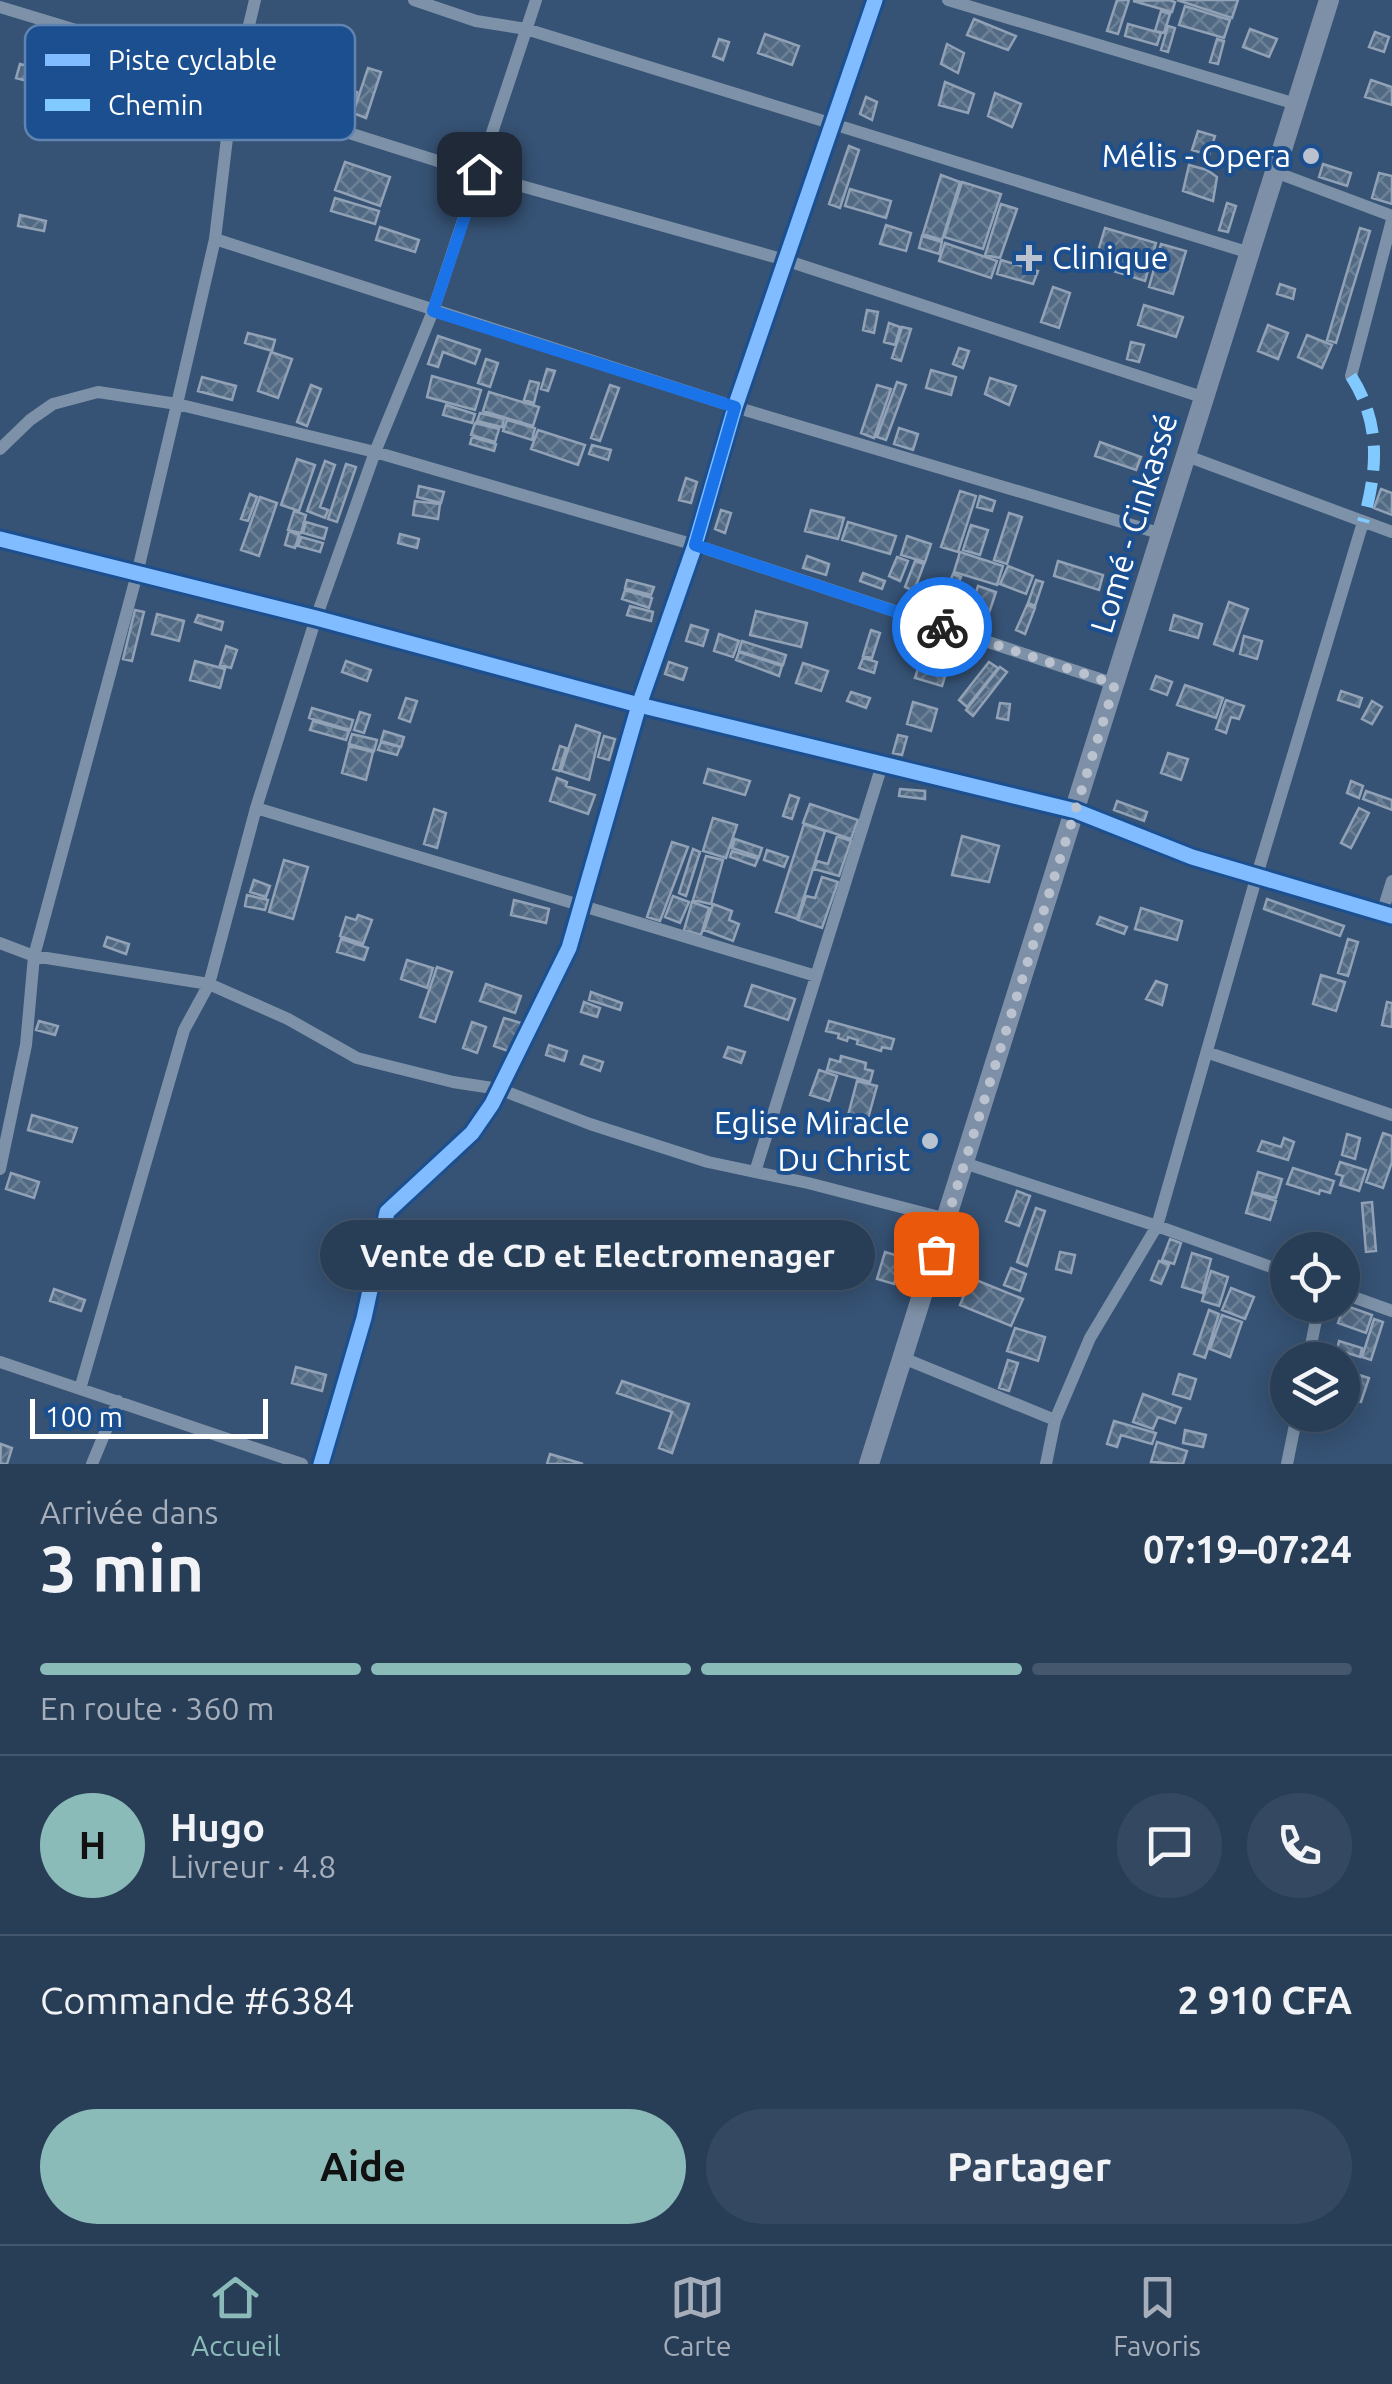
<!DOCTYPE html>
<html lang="fr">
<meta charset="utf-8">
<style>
:root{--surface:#283e57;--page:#344961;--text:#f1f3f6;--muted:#a5aeba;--line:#44576d;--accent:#8bbbb9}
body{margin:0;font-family:Ubuntu,sans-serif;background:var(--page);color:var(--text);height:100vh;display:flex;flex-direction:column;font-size:38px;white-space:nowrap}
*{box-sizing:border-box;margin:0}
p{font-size:32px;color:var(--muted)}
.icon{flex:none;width:55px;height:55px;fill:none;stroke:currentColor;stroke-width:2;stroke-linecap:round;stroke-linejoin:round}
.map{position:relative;height:1464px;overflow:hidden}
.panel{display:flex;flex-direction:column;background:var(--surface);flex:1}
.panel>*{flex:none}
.controls{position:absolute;left:1270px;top:1232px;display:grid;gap:20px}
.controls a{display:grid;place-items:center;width:90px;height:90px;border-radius:50%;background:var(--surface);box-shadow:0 5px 25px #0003,0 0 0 2px var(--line);font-size:50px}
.scale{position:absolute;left:30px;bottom:25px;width:238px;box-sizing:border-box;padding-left:10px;border:5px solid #fff;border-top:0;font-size:28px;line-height:35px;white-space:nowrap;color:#fff;-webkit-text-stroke:8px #1b4f8f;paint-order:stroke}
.pin{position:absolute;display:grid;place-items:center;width:85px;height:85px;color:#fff;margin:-42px;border-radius:20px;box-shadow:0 5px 15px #0006}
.courier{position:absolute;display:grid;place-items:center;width:100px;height:100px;margin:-50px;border:8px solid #1a73e8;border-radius:50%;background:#fff;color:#222;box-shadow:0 2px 12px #0007}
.bubble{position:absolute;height:70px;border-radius:35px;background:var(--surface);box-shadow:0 5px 25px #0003,0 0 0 2px var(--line);font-size:32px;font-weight:600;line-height:70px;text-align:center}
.summary em{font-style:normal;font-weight:600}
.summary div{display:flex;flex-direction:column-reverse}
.summary{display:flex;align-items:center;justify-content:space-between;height:170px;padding:0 40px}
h1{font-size:65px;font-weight:600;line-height:75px}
.bar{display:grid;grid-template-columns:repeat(4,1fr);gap:15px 10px;align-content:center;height:120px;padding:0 40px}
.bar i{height:12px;border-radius:8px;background:var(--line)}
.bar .on{background:var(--accent)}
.bar p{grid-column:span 4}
.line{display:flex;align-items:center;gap:25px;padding:0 40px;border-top:2px solid var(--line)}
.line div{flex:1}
.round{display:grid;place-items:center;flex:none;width:105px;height:105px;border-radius:52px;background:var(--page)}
.cta{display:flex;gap:20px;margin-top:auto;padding:20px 40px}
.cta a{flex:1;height:115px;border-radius:60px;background:var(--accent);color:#111;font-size:40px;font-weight:600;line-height:115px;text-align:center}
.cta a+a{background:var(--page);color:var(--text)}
.tab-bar{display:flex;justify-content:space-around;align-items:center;height:140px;border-top:2px solid var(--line);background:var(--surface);font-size:28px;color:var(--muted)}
.tab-bar a{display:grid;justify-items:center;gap:5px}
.tab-bar .on{color:var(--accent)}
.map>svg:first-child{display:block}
.building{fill:url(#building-cross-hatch);stroke:#92a2b6;stroke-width:2.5}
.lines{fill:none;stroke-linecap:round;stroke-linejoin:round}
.minor{stroke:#7d92a8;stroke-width:12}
.trunk{stroke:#7e90a7;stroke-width:20}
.quiet{stroke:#80caff;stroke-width:12;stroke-dasharray:25 12;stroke-linecap:butt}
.cycleway-casing{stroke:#1b4f8f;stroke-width:21}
.cycleway{stroke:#80bcff;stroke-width:15}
.done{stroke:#b9c2ce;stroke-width:10;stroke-dasharray:0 18}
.route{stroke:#1a73e8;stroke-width:12}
.poi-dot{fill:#b9c2ce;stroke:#1b4f8f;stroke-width:4}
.labels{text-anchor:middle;stroke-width:8;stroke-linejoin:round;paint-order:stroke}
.poi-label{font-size:32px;fill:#fff;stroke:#1b4f8f;text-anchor:end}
.street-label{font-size:32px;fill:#fff;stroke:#1b4f8f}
.key{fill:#1b4f8f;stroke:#5f84b1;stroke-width:2.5}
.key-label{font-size:28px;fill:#fff}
</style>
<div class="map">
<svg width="1392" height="1464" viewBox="0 0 1392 1464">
<defs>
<pattern id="building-cross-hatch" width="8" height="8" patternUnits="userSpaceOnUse" patternTransform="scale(2.5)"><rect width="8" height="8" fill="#526984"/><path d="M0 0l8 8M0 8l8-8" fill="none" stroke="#6c8096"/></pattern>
</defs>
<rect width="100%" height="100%" fill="#365274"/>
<path class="building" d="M1117 0H1129L1118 34 1107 31Z
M1169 0 1175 2 1172 12 1133 1Z
M1177 0H1238L1232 18Z
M1185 6 1230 20 1224 38 1179 25Z
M1161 11 1170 14 1164 33 1155 31Z
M974 19 1016 36 1008 50 967 35Z
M1128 24 1161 33 1157 45 1125 36Z
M1168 26 1175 28 1168 52 1161 50Z
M1250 29 1277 39 1269 57 1243 47Z
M1375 32 1389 37 1384 52 1369 47Z
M765 34 799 46 792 65 758 53Z
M719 39 729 42 723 60 713 56Z
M1217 39 1224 41 1218 64 1210 62Z
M947 44 964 53 958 73 941 64Z
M20 64 71 77 67 91 16 78Z
M368 68 381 72 366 118 353 113Z
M1371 80 1392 87V105L1365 97Z
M945 82 974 94 968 113 939 105Z
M346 89 357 92 348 122 337 118Z
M995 93 1021 104 1012 127 988 116Z
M866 97 877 102 872 120 860 114Z
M1198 131 1215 136 1209 155 1192 150Z
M849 146 859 150 840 208 829 204Z
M345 162 390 177 380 206 335 190Z
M1323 164 1351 173 1347 186 1319 177Z
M1189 165 1207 170 1217 177 1213 201 1183 191Z
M1379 173 1392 176V204L1372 198Z
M941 175 960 182 942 240 923 234Z
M962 182 1001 194 983 249 944 237Z
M850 189 891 201 886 218 845 206Z
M335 198 379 211 375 224 331 211Z
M1227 203 1236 206 1228 232 1219 230Z
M1001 204 1017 209 1000 258 985 255Z
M20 215 46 221 44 231 18 226Z
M886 225 911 233 906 251 880 244Z
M380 227 419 240 415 252 376 240Z
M1105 228 1156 243 1145 281 1094 265Z
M1360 228 1370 231 1336 343 1327 340Z
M922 236 942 242 939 254 919 248Z
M945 243 997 261 991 278 939 261Z
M1161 244 1186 251 1173 294 1149 287Z
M1001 260 1038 271 1033 284 997 274Z
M1280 284 1295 289 1293 299 1277 294Z
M1053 287 1070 293 1059 328 1041 322Z
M1144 305 1183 317 1176 337 1138 325Z
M867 310 878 312 874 333 863 330Z
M889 323 900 327 895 345 884 342Z
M1268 325 1288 333 1278 359 1258 351Z
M902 327 911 329 901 361 892 358Z
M248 333 275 340 272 351 245 343Z
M1307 335 1332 345 1322 368 1298 357Z
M438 336 480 350 475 364 443 352 438 367 428 364Z
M1131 342 1144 345 1139 362 1127 359Z
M959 348 969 351 963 368 953 364Z
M271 352 292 359 278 398 258 391Z
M486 359 498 363 490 387 478 383Z
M547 369 555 371 548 391 541 389Z
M931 370 956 377 951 395 926 388Z
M432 376 481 390 475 410 427 397Z
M202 377 236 386 232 400 198 391Z
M990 378 1016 386 1009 405 985 394Z
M530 381 539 383 534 403 524 400Z
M897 382 906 385 886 440 877 437Z
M311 385 321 389 307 426 297 422Z
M610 385 619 388 600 441 591 438Z
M877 385 891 389 874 438 861 433Z
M489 392 539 407 533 426 483 411Z
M446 405 475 414 472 423 443 415Z
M480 413 504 419 502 427 477 421Z
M507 420 535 428 532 440 503 431Z
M475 423 499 429 495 442 471 435Z
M899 428 918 434 913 450 894 444Z
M538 430 585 445 578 465 531 449Z
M472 437 496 444 494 451 470 444Z
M1100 442 1141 457 1136 470 1095 456Z
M592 445 611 450 608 460 589 454Z
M297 459 315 465 299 511 281 505Z
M325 461 335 465 320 507 328 510 325 518 307 511Z
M346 464 356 467 337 522 328 519Z
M686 478 697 482 691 503 679 500Z
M419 486 444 492 441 503 417 497Z
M1381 489 1392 493V515L1374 508Z
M960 491 976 496 958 552 941 547Z
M250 494 257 497 248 521 241 519Z
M980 496 995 501 992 511 977 507Z
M260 497 277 503 259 556 241 550Z
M415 501 440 504 438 519 413 515Z
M721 510 731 513 725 533 715 529Z
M811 510 844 518 838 539 805 531Z
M294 511 306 515 301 533 288 530Z
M1009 513 1022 517 1007 564 994 560Z
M306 522 327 528 324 539 303 533Z
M848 522 896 536 890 554 842 540Z
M971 525 988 530 980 555 963 550Z
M289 531 299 535 295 548 285 545Z
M400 534 419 539 417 548 398 543Z
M907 536 931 544 925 562 901 555Z
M301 537 323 543 320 552 298 546Z
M960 552 1003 566 997 585 954 572Z
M807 556 829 564 826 575 803 568Z
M897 557 908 561 900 581 889 576Z
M915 561 924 564 914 591 905 587Z
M1058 561 1103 575 1099 590 1054 576Z
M1008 566 1033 576 1026 594 1000 584Z
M863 573 885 581 882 589 860 581Z
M953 574 961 577 950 604 942 600Z
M627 580 654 587 651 595 625 588Z
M1036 580 1043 582 1035 606 1028 603Z
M978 586 996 592 986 622 968 616Z
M625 590 652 598 649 608 622 599Z
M1229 602 1248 609 1233 651 1214 644Z
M1027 605 1035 608 1025 634 1016 630Z
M630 606 653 612 651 621 627 615Z
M135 610 144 612 132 661 123 659Z
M756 611 807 623 801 647 750 635Z
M157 614 184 621 179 641 152 634Z
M198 615 223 622 221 630 195 622Z
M1174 615 1202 624 1198 638 1170 630Z
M691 625 708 630 703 646 686 641Z
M871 630 880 633 872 658 863 656Z
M719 634 739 641 733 657 714 651Z
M1244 636 1262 641 1257 659 1240 654Z
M927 640 954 648 942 686 915 678Z
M742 641 786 655 783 665 739 651Z
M226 646 237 650 231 668 220 665Z
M739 652 782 666 779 676 736 660Z
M863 658 877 662 874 673 859 668Z
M195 661 225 669 220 688 190 680Z
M346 661 371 670 367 681 342 672Z
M669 662 687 668 683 680 665 674Z
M989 662 998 668 967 707 959 700Z
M803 663 828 671 821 691 796 683Z
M1000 667 1007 672 973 716 966 710Z
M1156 676 1172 682 1167 695 1151 689Z
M1185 685 1223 698 1216 718 1177 705Z
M1341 691 1362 698 1359 707 1338 700Z
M851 692 870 698 866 708 847 701Z
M406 698 417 701 410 722 399 718Z
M1226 700 1244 706 1239 719 1231 717 1226 733 1216 729Z
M1372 701 1382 707 1372 724 1362 719Z
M913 702 937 709 931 731 907 724Z
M1000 703 1010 704 1008 720 997 718Z
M312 708 353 720 350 730 309 718Z
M360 712 370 715 364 733 354 730Z
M313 721 349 731 346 740 310 730Z
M576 725 600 733 589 780 561 771Z
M384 731 404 737 401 747 381 741Z
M352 734 377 740 374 751 349 744Z
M898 735 907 737 902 755 893 753Z
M604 736 615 739 609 760 598 757Z
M381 742 400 747 397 755 378 750Z
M349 746 373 752 366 780 342 773Z
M560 746 566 748 559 771 553 769Z
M1168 753 1188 759 1181 780 1161 773Z
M708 769 750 781 745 795 704 783Z
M557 778 567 782 566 786 595 795 588 814 550 801Z
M1351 781 1363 786 1359 798 1347 793Z
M900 789 925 791V799L899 796Z
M1366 791 1392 800V810L1363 799Z
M790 795 799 798 792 819 783 816Z
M1117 801 1147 812 1144 821 1114 810Z
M810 804 858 820 851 839 803 823Z
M1359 808 1369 813 1351 848 1341 843Z
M434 809 446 813 437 848 424 844Z
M713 818 737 825 726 858 703 851Z
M804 824 825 831 797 919 776 912Z
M837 836 851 841 839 876 814 869 817 861 828 864Z
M962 836 999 846 989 882 952 875Z
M735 839 762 848 759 857 732 848Z
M672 842 688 847 660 921 647 917Z
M693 849 700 852 686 896 679 893Z
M767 850 788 857 784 867 764 860Z
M732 851 758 859 755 866 730 857Z
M706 856 723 860 711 904 693 900Z
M284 860 308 867 293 919 269 912Z
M822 877 838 882 822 928 798 920 806 896 815 898Z
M254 880 270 886 266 897 250 892Z
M247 895 268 900 265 910 245 906Z
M673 896 689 902 680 923 665 917Z
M1267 899 1344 926 1340 936 1264 909Z
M514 900 549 909 546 923 511 915Z
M692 902 709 908 701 935 684 930Z
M713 904 732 911 729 920 739 924 733 941 704 930Z
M1141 908 1182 921 1177 940 1135 929Z
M358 915 372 920 363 944 340 936 346 917 356 920Z
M1100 917 1127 927 1124 934 1097 924Z
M107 937 129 944 126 954 104 946Z
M341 939 368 948 364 960 337 952Z
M1348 939 1358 942 1348 976 1338 973Z
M407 960 433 968 427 988 401 979Z
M437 967 452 972 435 1022 420 1017Z
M1321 975 1345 982 1336 1011 1313 1004Z
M1156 981 1167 985 1162 1005 1146 999Z
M486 984 521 996 515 1013 480 1001Z
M752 985 795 999 788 1020 745 1006Z
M591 992 622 1003 620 1010 589 1000Z
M584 1002 600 1008 597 1017 581 1012Z
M1387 1002 1392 1003V1027L1382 1025Z
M504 1018 521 1023 511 1052 494 1046Z
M39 1021 58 1026 55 1035 36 1030Z
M829 1021 894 1039 891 1049 882 1047 881 1051 857 1044 858 1040 848 1037 847 1041 838 1038 839 1034 826 1031Z
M472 1022 486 1027 477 1053 463 1048Z
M549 1045 567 1051 564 1061 546 1055Z
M728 1047 745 1052 741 1063 724 1057Z
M584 1056 603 1062 600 1071 581 1064Z
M841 1056 866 1063 865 1069 873 1071 870 1082 827 1070 830 1059 840 1062Z
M819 1070 837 1076 829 1101 810 1095Z
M857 1081 877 1086 864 1133 845 1127Z
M32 1115 77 1128 72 1142 28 1130Z
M1383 1133 1392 1136V1162L1383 1188 1366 1182Z
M1347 1134 1360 1138 1355 1159 1342 1155Z
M1284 1138 1294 1142 1288 1160 1258 1151 1262 1141 1281 1147Z
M1340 1162 1366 1170 1359 1191 1340 1185 1343 1176 1336 1174Z
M1293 1168 1334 1181 1330 1193 1320 1190 1319 1194 1287 1184Z
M1258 1172 1282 1179 1276 1198 1252 1192Z
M11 1173 39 1182 34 1198 6 1189Z
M1017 1191 1030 1196 1019 1226 1006 1221Z
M1252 1193 1276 1201 1270 1220 1246 1213Z
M1372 1202 1376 1251 1366 1252 1362 1203Z
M1036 1208 1045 1211 1027 1266 1017 1262Z
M1170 1239 1181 1243 1174 1264 1162 1260Z
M885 1252 902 1257 894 1284 877 1279Z
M1060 1252 1075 1255 1071 1273 1056 1269Z
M1192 1253 1211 1259 1202 1293 1182 1287Z
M1159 1261 1169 1265 1161 1284 1151 1280Z
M1011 1268 1026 1274 1020 1291 1004 1285Z
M1211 1271 1228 1277 1219 1306 1202 1301Z
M971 1278 1023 1299 1011 1326 960 1305Z
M1231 1288 1254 1297 1245 1319 1222 1310Z
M54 1289 85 1300 81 1311 50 1301Z
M1344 1305 1372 1315 1366 1333 1338 1323Z
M1209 1310 1219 1314 1205 1358 1194 1354Z
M1222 1315 1242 1322 1230 1357 1210 1349Z
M1374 1319 1383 1322 1371 1360 1362 1357Z
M1015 1328 1045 1337 1038 1361 1007 1351Z
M1339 1341 1362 1348 1360 1357 1337 1350Z
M1008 1360 1018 1363 1009 1391 999 1388Z
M296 1367 326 1375 322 1391 292 1383Z
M1353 1373 1369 1378 1361 1402 1345 1397Z
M1179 1374 1196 1379 1190 1399 1173 1394Z
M622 1381 689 1404 672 1453 659 1448 672 1412 617 1393Z
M1143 1394 1181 1408 1175 1423 1158 1417 1153 1429 1133 1422Z
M1114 1421 1156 1433 1152 1444 1121 1435 1117 1447 1107 1444Z
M1185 1430 1206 1435 1203 1447 1183 1443Z
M1157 1442 1187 1451 1183 1464 1151 1462Z
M1 1444 12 1448 7 1464H0Z
M550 1454 583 1464H547Z"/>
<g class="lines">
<path class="minor" d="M414 0 476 21 526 29 1250 253
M536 0 433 311 375 452 695 545 1115 684
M948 0 1296 104
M0 7 89 34 232 96 479 174 785 260 1205 398
M1275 172 1392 216
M215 239 735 407 1162 534
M1351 376 1392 220
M0 449 30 420 53 404 98 392 177 404 375 452 316 618 256 808 209 984 184 1030 80 1389
M1187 456 1392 532
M0 539 316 618 639 705 1076 811 1192 857 1392 916
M256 808 816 976
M1382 913 1392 881
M0 943 34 956 209 984 288 1019 357 1058 453 1082 499 1089 590 1124 708 1162 808 1183 947 1219
M1209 1053 1392 1115
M964 1163 1157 1226 1288 1273
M0 1169 26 1045 34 956 137 574 177 404 215 239 232 96 255 0
M755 1172 882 765
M1342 1293 1392 1311
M903 1358 1055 1420
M1308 1360 1319 1305
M0 1362 302 1464
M92 1464 118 1401
M321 1464 364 1318 387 1212 472 1133 492 1104 569 948 639 705 695 545 735 407 875 0
M1046 1464 1055 1420 1090 1338 1157 1226 1257 875 1363 522
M1287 1464 1297 1415"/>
<path class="trunk" d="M869 1464 1329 0"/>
<path class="quiet" d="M1351 376C1381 423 1378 469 1363 522"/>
<g class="cycleway-casing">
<path id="cycleway" d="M0 539 316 618 639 705 1076 811 1192 857 1392 916
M321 1464 364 1318 387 1212 472 1133 492 1104 569 948 639 705 695 545 735 407 875 0"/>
</g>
<use href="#cycleway" class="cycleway"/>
</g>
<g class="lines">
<path class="done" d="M936 1254 1115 684 942 627"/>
<path class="route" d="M479 174 433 311 735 407 695 545 942 627"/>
</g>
<g class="poi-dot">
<circle cx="1311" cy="156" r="10"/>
<path d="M1024 243h10v10h10v10h-10v10h-10v-10h-10v-10h10z"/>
<circle cx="930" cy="1141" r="10"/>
</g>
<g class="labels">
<g class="poi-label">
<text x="1291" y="167">Mélis - Opera</text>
<text x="1052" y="269" text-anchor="start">Clinique</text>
<text x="910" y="1134">Eglise Miracle<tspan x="910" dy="37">Du Christ</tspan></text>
</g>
<g class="street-label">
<text transform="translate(1134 523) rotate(-73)" y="11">Lomé - Cinkassé</text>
</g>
</g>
<rect x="25" y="25" width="330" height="115" rx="15" class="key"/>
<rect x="45" y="54" width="45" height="12" fill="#80bcff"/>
<rect x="45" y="99" width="45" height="12" fill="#80caff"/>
<g class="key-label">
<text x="108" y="70">Piste cyclable</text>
<text x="108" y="115">Chemin</text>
</g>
</svg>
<div class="controls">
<a><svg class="icon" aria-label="locate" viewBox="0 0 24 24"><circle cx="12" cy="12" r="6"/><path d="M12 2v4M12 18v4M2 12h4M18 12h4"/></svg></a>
<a><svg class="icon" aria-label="layers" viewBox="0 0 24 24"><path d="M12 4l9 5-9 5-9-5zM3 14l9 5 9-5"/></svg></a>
</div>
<div class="scale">100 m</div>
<div class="pin" style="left:936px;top:1254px;background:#ea580c"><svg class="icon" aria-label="bag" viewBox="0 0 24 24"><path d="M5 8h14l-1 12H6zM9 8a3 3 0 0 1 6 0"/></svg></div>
<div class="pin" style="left:479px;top:174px;background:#1f2937"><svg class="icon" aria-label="home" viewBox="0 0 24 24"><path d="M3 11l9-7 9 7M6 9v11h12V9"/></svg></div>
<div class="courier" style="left:942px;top:627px"><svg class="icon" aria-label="bike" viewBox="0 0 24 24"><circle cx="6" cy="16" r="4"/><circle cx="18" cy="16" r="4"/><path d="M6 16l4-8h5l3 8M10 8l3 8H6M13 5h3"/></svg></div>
<div class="bubble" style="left:320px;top:1220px;width:555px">Vente de CD et Electromenager</div>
</div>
<section class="panel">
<div class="summary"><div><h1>3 min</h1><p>Arrivée dans</p></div><em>07:19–07:24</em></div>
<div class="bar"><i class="on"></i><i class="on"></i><i class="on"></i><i></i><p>En route · 360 m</p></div>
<div class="line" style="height:180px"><b class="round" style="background:var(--accent);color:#111">H</b><div><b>Hugo</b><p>Livreur · 4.8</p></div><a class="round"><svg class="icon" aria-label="chat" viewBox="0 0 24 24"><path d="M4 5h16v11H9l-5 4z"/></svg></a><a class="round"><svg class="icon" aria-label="phone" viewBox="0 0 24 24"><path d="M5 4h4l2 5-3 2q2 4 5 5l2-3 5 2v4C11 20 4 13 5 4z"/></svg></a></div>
<div class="line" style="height:130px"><div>Commande #6384</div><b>2 910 CFA</b></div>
<div class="cta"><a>Aide</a><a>Partager</a></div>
</section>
<nav class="tab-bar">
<a class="on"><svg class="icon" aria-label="home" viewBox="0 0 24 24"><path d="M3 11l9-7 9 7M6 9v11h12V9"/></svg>Accueil</a>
<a><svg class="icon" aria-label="map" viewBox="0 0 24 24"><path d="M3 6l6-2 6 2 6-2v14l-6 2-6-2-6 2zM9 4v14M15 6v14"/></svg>Carte</a>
<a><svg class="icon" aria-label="saved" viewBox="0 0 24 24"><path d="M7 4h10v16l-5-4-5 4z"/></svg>Favoris</a>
</nav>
